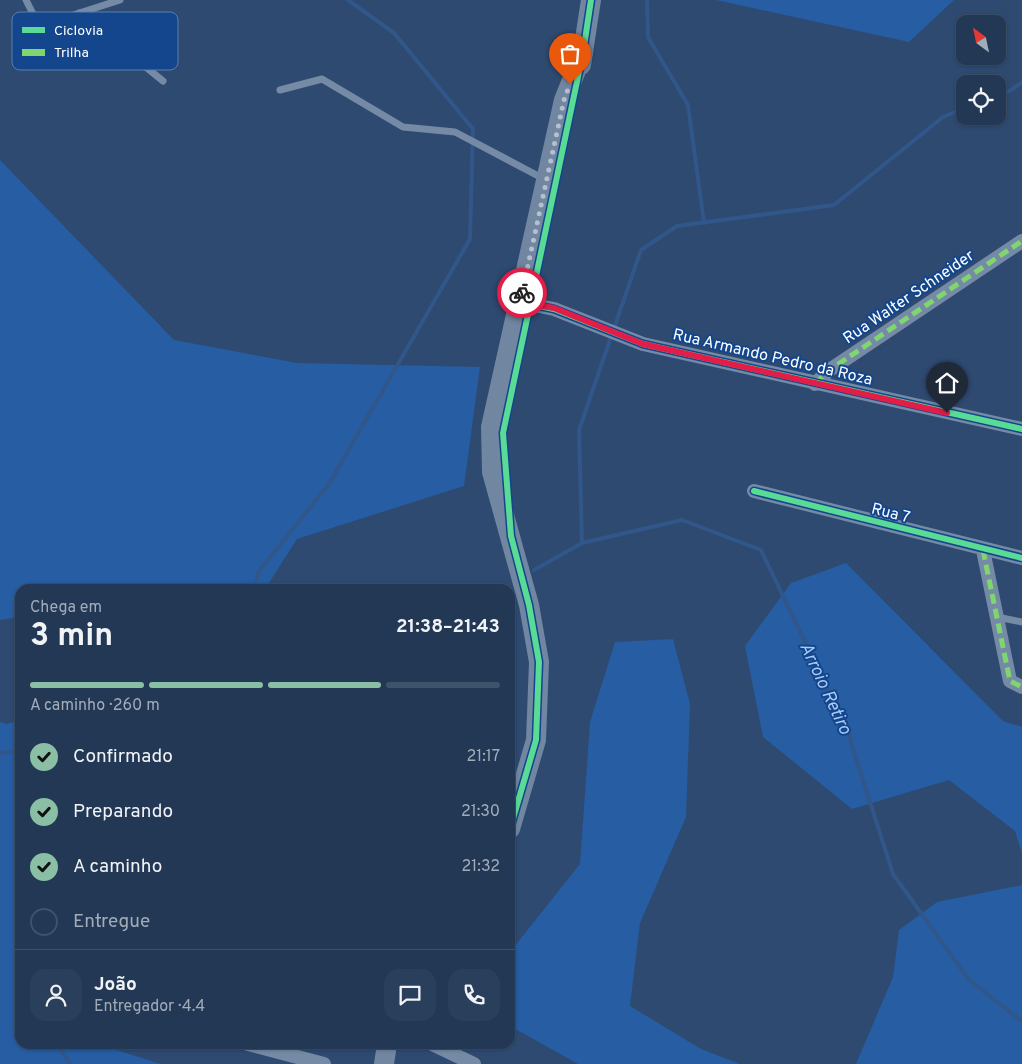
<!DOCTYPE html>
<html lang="pt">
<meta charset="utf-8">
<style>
:root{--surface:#223855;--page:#2a3f5b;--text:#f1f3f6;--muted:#a2acb9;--line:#3f526c;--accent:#8abfa5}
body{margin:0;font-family:Overpass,sans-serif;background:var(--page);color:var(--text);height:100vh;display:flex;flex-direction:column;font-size:19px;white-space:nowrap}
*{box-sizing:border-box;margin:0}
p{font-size:16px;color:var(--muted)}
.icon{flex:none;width:28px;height:28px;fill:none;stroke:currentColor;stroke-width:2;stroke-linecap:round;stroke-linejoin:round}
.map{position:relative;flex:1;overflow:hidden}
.drawer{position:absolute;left:15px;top:584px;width:500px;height:465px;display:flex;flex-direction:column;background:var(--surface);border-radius:15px;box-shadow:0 1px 4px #0004,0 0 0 1px var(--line)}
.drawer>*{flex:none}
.needle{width:32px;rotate:327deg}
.fabs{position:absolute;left:956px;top:15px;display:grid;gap:10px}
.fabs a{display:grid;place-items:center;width:50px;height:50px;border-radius:10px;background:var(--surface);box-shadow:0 1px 4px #0004,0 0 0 1px var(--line);font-size:25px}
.pin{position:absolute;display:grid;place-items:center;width:42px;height:42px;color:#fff;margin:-51px -21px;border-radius:50% 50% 50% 0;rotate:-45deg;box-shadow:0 0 5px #0007}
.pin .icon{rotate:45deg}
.courier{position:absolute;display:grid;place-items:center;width:50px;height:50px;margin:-25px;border:4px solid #e11d48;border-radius:50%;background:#fff;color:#222;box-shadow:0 1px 6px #0007}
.headline em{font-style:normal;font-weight:700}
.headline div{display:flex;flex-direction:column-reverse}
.headline{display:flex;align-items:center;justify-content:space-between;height:85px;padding:0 15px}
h1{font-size:32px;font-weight:700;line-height:38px}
.bar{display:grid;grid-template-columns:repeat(4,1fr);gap:8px 5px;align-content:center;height:60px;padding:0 15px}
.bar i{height:6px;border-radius:4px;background:var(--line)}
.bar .active{background:var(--accent)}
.bar p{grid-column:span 4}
.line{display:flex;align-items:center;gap:12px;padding:0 15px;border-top:1px solid var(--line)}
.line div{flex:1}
.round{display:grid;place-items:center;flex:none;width:52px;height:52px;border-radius:15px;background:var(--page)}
ol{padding:0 15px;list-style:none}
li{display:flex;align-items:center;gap:15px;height:55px}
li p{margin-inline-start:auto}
li .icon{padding:5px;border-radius:50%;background:var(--accent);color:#111;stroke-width:4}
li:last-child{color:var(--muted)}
li i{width:28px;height:28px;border:2px solid var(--line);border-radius:50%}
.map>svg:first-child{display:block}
.green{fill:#265da3}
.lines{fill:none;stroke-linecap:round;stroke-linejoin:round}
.stream{stroke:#315689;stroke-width:4}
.service{stroke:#758aa5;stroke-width:7}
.minor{stroke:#758aa5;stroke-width:14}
.secondary{stroke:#7186a1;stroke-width:20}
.quiet{stroke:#7fd670;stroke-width:5;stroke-dasharray:10 5;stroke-linecap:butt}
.cycleway-casing{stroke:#13468c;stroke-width:9}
.cycleway{stroke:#5adb95;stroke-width:6}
.done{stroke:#b6c0cd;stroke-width:5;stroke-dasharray:0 9}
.route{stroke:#e11d48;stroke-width:6}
.labels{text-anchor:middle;stroke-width:4;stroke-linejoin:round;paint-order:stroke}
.street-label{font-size:16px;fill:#fff;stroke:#13468c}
.water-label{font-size:18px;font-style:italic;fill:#a7cbf8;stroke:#13468c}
.key{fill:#13468c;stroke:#5a7eae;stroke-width:1}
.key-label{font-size:14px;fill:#fff}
</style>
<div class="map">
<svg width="1022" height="1064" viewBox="0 0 1022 1064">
<rect width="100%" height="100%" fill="#2e4a71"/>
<path class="green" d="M716 0H954L909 42Z
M0 160 174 340 297 363 480 367 464 486 297 539 265 589H20V617L0 620Z
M846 563 1003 721 1022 727V854L1015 831 949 780 852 809 763 737 745 646 791 583Z
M673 639 690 704 686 817 640 923 630 1006 701 1049 740 1064H578L510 1026V952L580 864 590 722 615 642Z
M20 720V1044H105L107 1047 161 1064H0V722L7 724Z
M1022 885V1064H856L893 977 899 930 937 902Z"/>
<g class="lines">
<path class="stream" d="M647 0 648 37 688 105 704 223
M998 96 1011 90 1022 82
M582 543 579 430 641 250 677 226 834 205 943 117 965 108
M534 570 582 543 682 520 761 550 847 730 893 874 969 980 1022 1021
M254 589 259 571 329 484 470 239 473 129 394 33 348 0
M501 589 505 587
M0 753 20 751
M57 1044 70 1064"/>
<path class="service" d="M26 0 39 26 120 0
M79 13 163 81
M280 90 322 79 403 127 455 132 544 179
M997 617 1022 622"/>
<path class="minor" d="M520 302 554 309 643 344 1022 429
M815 384 828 371 1022 241
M754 491 1022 558
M983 550 1010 681 1022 687
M248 1044 324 1064
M432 1044 474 1064"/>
<path class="secondary" d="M581 65 591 0
M510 829 536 740 539 662 529 605 492 472 491 427 564 100 583 53
M384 1064 387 1044"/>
<path class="quiet" d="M815 384 828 371 1022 241
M983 550 1010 681 1022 687"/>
<g class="cycleway-casing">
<path id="cycleway" d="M520 302 554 309 643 344 1022 429
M754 491 1022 558
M510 829 536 740 539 662 529 605 511 536 503 433 583 53 591 0"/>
</g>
<use href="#cycleway" class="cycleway"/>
</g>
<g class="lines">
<path class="done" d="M522 293 564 100 570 84"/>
<path class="route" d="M522 293 520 302 554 308 643 344 947 413"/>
</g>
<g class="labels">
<g class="street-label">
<text transform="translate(908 296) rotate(-34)" y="6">Rua Walter Schneider</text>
<text transform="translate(773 356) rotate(13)" y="6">Rua Armando Pedro da Roza</text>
<text transform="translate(891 512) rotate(14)" y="6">Rua 7</text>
</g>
<g class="water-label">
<text transform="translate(826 688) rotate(65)" y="6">Arroio Retiro</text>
</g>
</g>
<rect x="12" y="12" width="166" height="58" rx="8" class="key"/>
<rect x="22" y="27" width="23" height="6" fill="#5adb95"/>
<rect x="22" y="49" width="23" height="7" fill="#7fd670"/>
<g class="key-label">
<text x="54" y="35">Ciclovia</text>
<text x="54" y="57">Trilha</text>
</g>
</svg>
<div class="fabs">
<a><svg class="needle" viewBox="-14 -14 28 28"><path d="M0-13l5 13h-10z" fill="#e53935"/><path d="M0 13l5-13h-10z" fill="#a2acb9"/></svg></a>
<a><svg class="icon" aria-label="locate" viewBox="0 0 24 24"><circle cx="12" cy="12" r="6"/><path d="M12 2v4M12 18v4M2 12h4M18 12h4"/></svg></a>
</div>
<div class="pin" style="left:570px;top:84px;background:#ea580c"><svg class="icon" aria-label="bag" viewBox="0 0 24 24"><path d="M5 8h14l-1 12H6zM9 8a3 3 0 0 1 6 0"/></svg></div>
<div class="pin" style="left:947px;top:413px;background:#1f2937"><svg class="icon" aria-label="home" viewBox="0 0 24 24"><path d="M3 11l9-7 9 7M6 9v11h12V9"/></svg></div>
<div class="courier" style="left:522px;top:293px"><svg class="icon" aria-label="bike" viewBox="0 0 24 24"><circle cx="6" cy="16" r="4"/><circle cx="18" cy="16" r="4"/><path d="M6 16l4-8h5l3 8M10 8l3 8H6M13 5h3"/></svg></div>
<section class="drawer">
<div class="headline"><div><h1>3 min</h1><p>Chega em</p></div><em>21:38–21:43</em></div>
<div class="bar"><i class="active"></i><i class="active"></i><i class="active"></i><i></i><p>A caminho · 260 m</p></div>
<ol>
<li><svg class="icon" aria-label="check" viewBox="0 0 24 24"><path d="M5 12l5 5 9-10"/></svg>Confirmado<p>21:17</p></li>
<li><svg class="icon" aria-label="check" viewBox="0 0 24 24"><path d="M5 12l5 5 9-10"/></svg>Preparando<p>21:30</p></li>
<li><svg class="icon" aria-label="check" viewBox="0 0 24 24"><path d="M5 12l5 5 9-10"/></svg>A caminho<p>21:32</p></li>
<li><i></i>Entregue</li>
</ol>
<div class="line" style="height:90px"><a class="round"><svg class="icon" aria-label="person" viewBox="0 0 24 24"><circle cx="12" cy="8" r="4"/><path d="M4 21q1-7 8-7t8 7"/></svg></a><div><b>João</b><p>Entregador · 4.4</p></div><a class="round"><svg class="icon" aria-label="chat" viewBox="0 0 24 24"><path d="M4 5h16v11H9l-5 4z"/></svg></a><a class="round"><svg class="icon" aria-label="phone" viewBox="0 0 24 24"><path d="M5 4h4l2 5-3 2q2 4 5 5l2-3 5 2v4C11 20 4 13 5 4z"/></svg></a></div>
</section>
</div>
